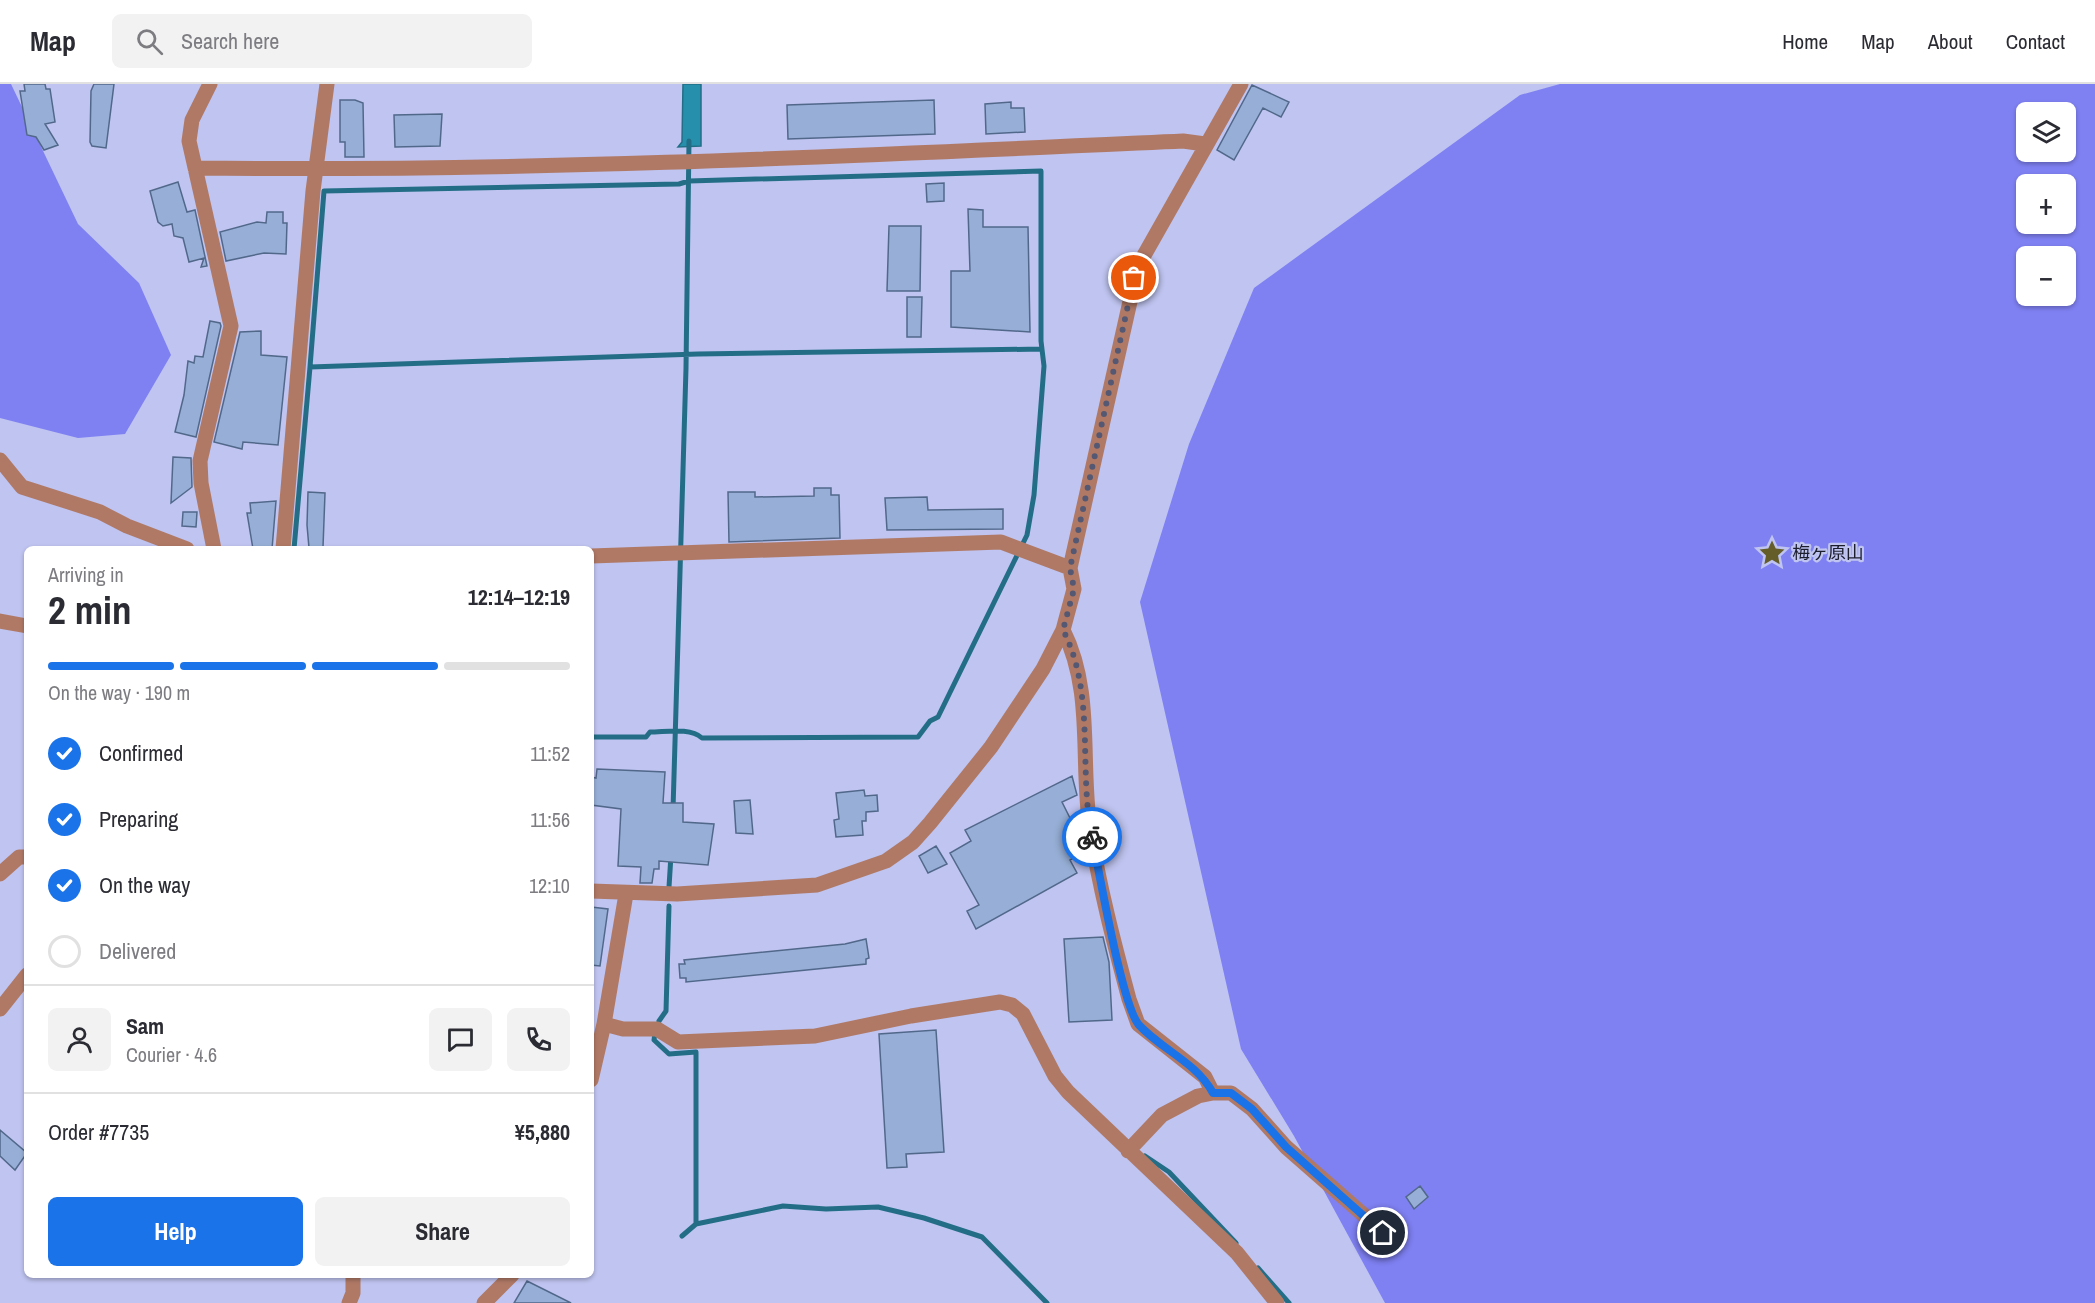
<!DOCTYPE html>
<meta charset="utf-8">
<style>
:root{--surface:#fff;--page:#f2f2f3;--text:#2b2b33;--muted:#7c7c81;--line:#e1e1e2;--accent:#1a73e8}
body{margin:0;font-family:"Archivo Narrow","Noto Sans JP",sans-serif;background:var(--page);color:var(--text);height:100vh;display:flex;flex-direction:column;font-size:22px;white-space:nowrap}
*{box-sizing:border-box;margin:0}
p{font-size:20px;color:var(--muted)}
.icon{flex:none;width:33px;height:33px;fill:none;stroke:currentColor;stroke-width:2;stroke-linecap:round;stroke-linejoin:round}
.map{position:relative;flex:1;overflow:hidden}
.details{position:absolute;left:24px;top:462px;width:570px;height:732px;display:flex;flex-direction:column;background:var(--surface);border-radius:9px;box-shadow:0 2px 4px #0004}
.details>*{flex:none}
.controls{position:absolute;left:2016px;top:18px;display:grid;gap:12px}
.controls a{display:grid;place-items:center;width:60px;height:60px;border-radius:9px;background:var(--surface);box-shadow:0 2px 4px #0004;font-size:30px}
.pin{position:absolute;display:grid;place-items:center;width:51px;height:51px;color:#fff;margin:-26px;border:3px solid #fff;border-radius:50%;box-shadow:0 2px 6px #0007}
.courier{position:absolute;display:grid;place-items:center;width:60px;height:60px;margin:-30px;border:4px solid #1a73e8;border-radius:50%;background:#fff;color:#222;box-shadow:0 2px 8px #0007}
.headline em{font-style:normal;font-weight:700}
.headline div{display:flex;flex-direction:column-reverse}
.headline{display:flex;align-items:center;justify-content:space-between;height:102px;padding:0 24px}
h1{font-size:39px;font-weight:700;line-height:45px}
.bar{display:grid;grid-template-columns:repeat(4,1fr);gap:9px 6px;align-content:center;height:72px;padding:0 24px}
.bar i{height:8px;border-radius:4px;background:var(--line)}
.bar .on{background:var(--accent)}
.bar p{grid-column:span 4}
.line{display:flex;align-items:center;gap:15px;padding:0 24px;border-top:2px solid var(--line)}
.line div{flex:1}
.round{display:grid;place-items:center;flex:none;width:63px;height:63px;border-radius:9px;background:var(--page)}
ol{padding:0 24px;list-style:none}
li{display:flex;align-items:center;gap:18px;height:66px}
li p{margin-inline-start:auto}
li .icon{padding:6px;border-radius:50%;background:var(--accent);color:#fff;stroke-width:4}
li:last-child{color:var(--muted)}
li i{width:33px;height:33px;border:3px solid var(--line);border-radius:50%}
.primary-button{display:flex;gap:12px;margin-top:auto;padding:12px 24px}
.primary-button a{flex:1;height:69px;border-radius:9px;background:var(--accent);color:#fff;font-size:24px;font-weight:700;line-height:69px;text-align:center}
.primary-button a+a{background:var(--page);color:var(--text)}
header{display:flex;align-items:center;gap:36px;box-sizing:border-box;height:84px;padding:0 30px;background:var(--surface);border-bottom:2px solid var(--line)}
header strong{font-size:28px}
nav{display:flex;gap:33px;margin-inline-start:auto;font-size:21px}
.search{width:420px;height:54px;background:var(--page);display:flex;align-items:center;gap:15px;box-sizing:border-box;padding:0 21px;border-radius:9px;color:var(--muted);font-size:22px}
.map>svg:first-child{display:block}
.forest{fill:#7f80f2;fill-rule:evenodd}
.water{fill:#2690ac;stroke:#236e86;stroke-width:1.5}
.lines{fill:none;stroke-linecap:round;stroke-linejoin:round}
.stream{stroke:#236e86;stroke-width:5}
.building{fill:#97afd6;stroke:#52688b;stroke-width:1.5}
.minor{stroke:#b07966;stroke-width:15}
.done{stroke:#555872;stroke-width:6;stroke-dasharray:0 10.8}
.route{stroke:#1a73e8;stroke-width:8}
.labels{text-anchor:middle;stroke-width:4.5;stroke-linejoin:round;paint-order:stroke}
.poi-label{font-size:18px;fill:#1c1e2e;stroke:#bfc4f0;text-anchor:start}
</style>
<header>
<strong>Map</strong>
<div class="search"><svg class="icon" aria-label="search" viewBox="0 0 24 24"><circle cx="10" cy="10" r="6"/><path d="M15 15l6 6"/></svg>Search here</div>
<nav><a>Home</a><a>Map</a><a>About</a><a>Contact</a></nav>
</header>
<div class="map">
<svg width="2095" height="1219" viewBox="0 0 2095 1219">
<rect width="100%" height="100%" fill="#bfc4f0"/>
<path class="forest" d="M0 0H11L78 140 139 199 171 271 125 350 78 354 0 334Z
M1560 0H2095V1219H1385L1294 1052 1241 965 1140 518 1189 360 1254 204 1520 11ZM2026 28H2066V68H2026ZM2026 100H2066V140H2026ZM2026 172H2066V212H2026Z"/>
<path class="water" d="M683 0H701V62L678 63 682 58Z"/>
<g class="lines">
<path class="stream" d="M310 283 324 107 679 100 689 97 1041 87V257L1044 282 1034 411 1027 451 938 633 930 637 918 653 702 654C690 643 666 648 650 648L646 653H591
M294 465 310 283 698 270 1042 265
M673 726 686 284 689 57
M669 803 671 771
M659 937 666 927 669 822
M655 949 654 956 669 970 696 968V1140L682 1152
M1145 1072 1169 1088 1236 1159
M696 1140 783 1122 826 1125 878 1123 924 1134 982 1153 1047 1219
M1258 1184 1289 1219"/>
</g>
<path class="building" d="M24 0H45L46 5H50L55 38 45 40 58 61 44 66 36 53 27 51 20 7H25Z
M94 0H114L106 64 92 62 90 58 91 7Z
M1252 1 1289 18 1281 33 1263 24 1234 76 1217 66Z
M340 16H355L363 19 364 73H345V58H340Z
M934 16 935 50 788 55 787 21Z
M1011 18V24H1024L1025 48 986 50 985 20Z
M442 30 440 62 395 63 394 31Z
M178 98 187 128 195 126 207 182 201 183 204 174 189 178 183 154 174 152 172 140 163 142 158 138 150 107Z
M944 99V117L927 118 926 100Z
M968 125 983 126V143H1028L1030 248 951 243V187H970Z
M267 128H283V139H287L286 170 264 169 226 177 220 148 257 138 266 139Z
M889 142H921L920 207H887Z
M907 213H922L921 253H907Z
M210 237 220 239 221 242 196 353 175 348 184 311 188 277 194 279 195 272 203 273Z
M261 247V271L287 273 278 361 243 358 242 365 214 358 240 248Z
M173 373 191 374 192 403 171 419Z
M814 404H831V411H839L840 454 729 458 728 408H755V413L814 412Z
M308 408 325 409 323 463 309 464 307 441Z
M927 413 928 426 1003 425V445L887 446 885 414Z
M276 417 272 465H253L247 429H251L250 419Z
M183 428H197L196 443 182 442Z
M597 685 665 688 663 719H683V738L714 740 708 781 659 777V785H654L652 799H640L641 783 618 782 621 725 591 721V693L596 694Z
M1072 692 1077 711 1062 718 1082 758 1084 768 1070 776 1077 789 976 845 967 827 979 821 950 769 971 757 965 746Z
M864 706 865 712 877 711 878 727 866 728V737H862L863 751 836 753 834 736 839 735 836 709Z
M750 716 753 750 736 749 734 717Z
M936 762 947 780 928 789 919 772Z
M591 823 608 825 600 882 591 881Z
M1103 853 1109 878 1112 936 1069 938 1064 855Z
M866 855 869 874 866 875V880L686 898V894H680L679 880H685L684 876 845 860Z
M936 946 944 1068 906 1070 907 1083 887 1084 879 950Z
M0 1046 27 1069 15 1086 0 1072Z
M1420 1102 1428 1113 1414 1125 1406 1113Z
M527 1197 571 1219H514Z"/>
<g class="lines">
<path class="minor" d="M210 0 192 36 189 57 231 242 200 377 201 399 214 465
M195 84C524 88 854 72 1183 57L1205 60
M0 376 22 403 100 428 127 442 187 465
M283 465 313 107 327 0
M591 472 1001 458 1070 484
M0 537 27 542
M1063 546C1094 607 1080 678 1090 744 1099 802 1114 859 1129 915L1138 940 1205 993 1213 1009
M0 790 19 773H27
M591 807 677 810 817 801 886 777 913 758 930 739 991 663 1043 585 1063 546 1074 505 1070 484 1138 182 1241 0
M0 925 27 891
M604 940 623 945H657L678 958 815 952 911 932 1000 918 1012 921 1023 930 1055 992 1068 1008 1237 1169 1277 1219
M591 996 604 940 626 810
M1128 1067 1162 1031 1198 1012 1213 1009H1231L1252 1025 1286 1063 1383 1148
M349 1219 353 1209V1191
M484 1219 512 1191"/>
</g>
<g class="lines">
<path class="done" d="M1092 753C1078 685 1096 610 1063 546L1074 505 1070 484 1134 194"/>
<path class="route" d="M1092 753C1099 786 1122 922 1139 941 1162 966 1196 978 1213 1009H1231L1252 1025 1286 1063 1383 1149"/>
</g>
<defs>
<g id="sight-bare" transform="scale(2.07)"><path d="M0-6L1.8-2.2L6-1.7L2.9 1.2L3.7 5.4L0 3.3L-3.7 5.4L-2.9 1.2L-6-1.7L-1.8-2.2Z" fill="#655d29" stroke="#bfc4f0" stroke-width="2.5" paint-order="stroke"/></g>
</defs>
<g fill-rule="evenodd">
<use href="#sight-bare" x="1772" y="469"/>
</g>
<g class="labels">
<g class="poi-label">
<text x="1792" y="475">梅ヶ原山</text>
</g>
</g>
</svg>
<div class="controls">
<a><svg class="icon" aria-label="layers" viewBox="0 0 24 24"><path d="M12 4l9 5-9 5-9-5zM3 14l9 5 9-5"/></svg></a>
<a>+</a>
<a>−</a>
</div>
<div class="pin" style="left:1134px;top:194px;background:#ea580c"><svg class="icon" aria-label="bag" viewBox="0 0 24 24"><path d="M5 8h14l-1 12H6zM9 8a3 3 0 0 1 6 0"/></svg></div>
<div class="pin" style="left:1383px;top:1149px;background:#1f2937"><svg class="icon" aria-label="home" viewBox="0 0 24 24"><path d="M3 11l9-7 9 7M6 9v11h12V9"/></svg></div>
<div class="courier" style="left:1092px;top:753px"><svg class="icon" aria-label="bike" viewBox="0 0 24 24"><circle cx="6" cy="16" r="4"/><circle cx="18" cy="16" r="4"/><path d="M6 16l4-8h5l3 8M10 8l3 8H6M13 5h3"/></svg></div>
<section class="details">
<div class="headline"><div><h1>2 min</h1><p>Arriving in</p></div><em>12:14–12:19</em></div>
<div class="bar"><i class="on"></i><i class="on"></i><i class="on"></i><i></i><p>On the way · 190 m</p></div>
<ol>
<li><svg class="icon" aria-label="check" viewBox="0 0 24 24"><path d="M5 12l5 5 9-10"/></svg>Confirmed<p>11:52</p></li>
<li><svg class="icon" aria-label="check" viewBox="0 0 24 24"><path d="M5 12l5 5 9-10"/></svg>Preparing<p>11:56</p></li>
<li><svg class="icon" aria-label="check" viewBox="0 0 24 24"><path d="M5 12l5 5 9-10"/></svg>On the way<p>12:10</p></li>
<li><i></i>Delivered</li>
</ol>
<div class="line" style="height:108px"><a class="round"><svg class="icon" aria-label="person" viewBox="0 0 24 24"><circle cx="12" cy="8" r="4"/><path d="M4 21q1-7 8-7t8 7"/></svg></a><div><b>Sam</b><p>Courier · 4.6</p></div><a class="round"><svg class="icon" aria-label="chat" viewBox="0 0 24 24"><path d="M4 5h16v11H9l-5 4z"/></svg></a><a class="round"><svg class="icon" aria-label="phone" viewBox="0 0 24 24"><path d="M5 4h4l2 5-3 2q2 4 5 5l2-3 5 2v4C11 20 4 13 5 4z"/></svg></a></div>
<div class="line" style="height:78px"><div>Order #7735</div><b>¥5,880</b></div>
<div class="primary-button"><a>Help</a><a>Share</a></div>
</section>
</div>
